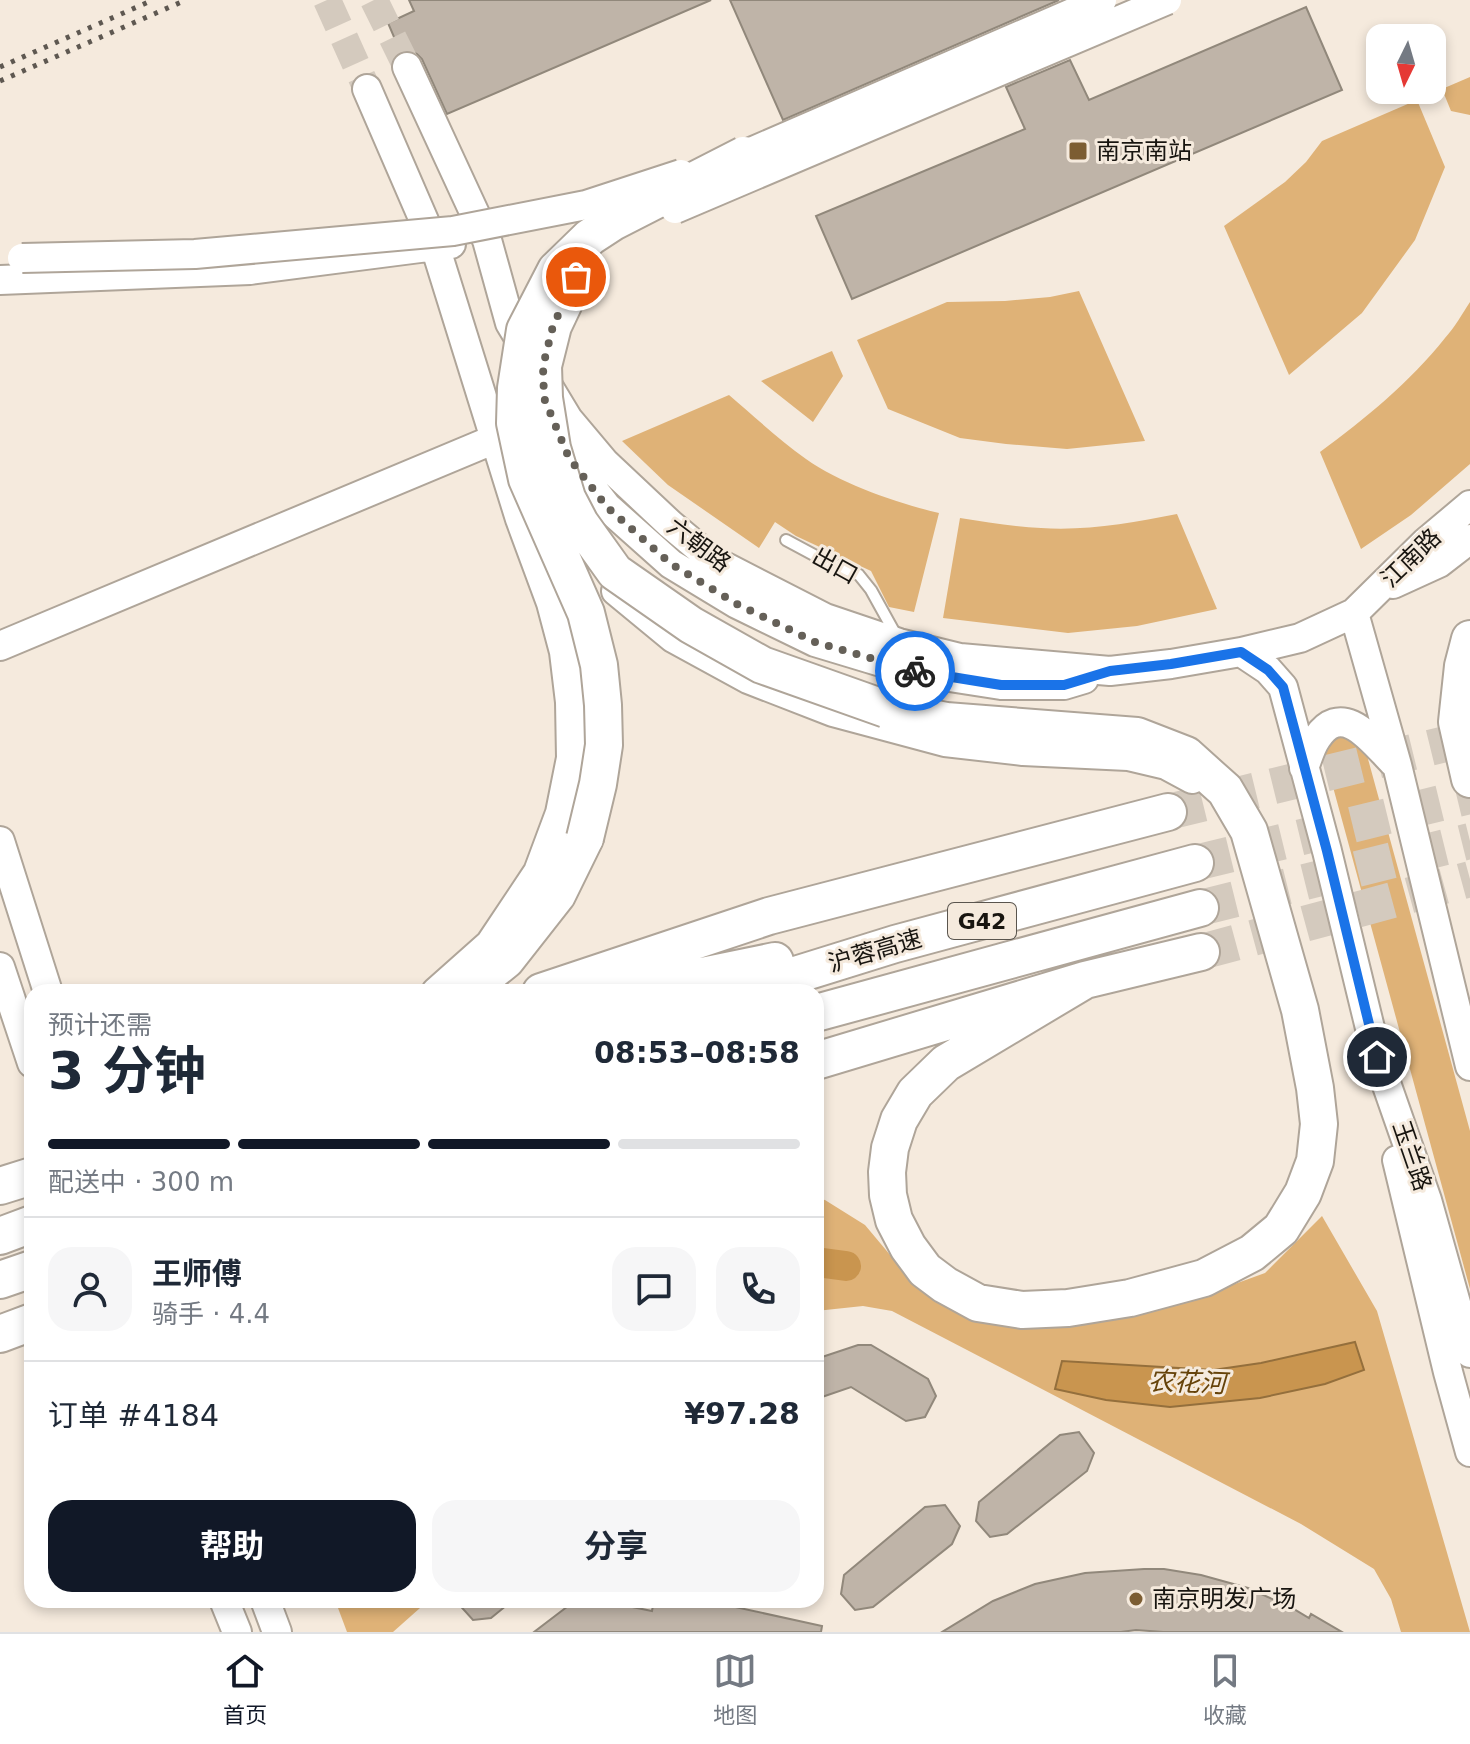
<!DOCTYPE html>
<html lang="zh">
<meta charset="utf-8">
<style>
:root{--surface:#fff;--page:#f6f6f7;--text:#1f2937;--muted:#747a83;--line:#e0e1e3;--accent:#111827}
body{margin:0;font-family:"DejaVu Sans","Noto Sans SC",sans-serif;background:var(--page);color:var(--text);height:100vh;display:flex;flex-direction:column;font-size:30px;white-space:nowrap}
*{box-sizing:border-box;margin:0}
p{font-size:26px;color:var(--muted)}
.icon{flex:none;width:44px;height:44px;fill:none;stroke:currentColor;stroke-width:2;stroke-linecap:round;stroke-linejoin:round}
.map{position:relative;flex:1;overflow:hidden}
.drawer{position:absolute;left:24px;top:984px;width:800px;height:624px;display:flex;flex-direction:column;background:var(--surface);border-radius:24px;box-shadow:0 4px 12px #0003}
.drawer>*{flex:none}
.needle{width:52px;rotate:185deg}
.fabs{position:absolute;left:1366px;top:24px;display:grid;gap:16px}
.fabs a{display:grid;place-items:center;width:80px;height:80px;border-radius:16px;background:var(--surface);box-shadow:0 4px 12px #0003;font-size:40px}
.pin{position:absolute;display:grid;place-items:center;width:68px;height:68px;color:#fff;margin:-34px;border:4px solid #fff;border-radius:50%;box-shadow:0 2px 8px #0007}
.courier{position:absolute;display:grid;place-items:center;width:80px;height:80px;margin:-40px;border:6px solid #1a73e8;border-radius:50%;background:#fff;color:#222;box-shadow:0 2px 10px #0007}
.overview em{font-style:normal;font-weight:700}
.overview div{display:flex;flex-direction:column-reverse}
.overview{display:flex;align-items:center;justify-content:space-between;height:136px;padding:0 24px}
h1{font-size:52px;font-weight:700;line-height:60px}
.bar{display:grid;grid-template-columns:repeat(4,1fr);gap:12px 8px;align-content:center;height:96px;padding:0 24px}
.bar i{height:10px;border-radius:6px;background:var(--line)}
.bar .selected{background:var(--accent)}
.bar p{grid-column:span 4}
.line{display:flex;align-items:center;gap:20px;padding:0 24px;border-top:2px solid var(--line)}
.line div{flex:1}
.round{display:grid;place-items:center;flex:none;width:84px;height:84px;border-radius:24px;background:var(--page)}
.action{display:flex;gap:16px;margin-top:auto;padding:16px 24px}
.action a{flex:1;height:92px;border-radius:24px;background:var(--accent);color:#fff;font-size:32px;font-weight:700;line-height:92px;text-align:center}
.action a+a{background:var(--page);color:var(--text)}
.menu{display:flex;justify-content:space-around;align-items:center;height:112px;border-top:2px solid var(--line);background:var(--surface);font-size:22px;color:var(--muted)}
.menu a{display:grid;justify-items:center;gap:4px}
.menu .selected{color:var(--accent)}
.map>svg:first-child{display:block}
.green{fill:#dfb277}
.water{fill:#c9954f;stroke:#946f3c;stroke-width:2}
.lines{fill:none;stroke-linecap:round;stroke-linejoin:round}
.river{stroke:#c9954f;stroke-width:30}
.building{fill:#bfb4a8;stroke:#91887b;stroke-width:2}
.secondary-tunnel{stroke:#d4cabe;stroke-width:28;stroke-dasharray:28 14;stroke-linecap:butt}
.highway-tunnel{stroke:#d4cabe;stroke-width:36;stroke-dasharray:36 18;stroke-linecap:butt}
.lane-casing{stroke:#afa599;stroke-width:14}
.secondary-casing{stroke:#afa599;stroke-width:32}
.highway-casing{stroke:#afa599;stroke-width:40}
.lane{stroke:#fff;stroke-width:10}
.secondary{stroke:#fff;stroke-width:28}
.highway{stroke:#fff;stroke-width:36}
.rail{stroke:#5e5851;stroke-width:5;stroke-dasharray:4 8;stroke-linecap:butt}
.secondary-bridge-casing{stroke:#afa599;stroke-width:32;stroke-linecap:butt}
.highway-bridge-casing{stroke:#afa599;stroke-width:40;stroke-linecap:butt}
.secondary-bridge{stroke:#fff;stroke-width:28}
.highway-bridge{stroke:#fff;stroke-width:36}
.done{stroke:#656058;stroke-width:8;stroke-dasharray:0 14.4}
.route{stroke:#1a73e8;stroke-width:10}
.poi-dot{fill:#7c5d32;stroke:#f5eadd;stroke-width:3}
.labels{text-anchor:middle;stroke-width:6;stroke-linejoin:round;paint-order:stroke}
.shield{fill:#f5eadd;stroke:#5a554e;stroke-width:2}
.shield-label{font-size:22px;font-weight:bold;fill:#181510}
.poi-label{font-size:24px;fill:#181510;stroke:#f5eadd;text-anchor:start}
.street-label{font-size:24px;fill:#181510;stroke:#f5eadd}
.water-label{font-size:26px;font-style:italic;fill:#66430a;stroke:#f5eadd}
</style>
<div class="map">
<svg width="1470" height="1632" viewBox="0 0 1470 1632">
<rect width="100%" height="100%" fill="#f5eadd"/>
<path class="green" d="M1470 77V115L1451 111 1442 89Z
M1417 100 1445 167 1415 240 1362 313 1289 375 1224 226 1285 182 1306 162 1322 141Z
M1079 291 1145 441 1067 449 1006 444 960 438 888 409 857 340 947 302 1005 301 1050 297Z
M1470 302V464L1411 515 1361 549 1320 452C1365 419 1410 382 1445 338 1455 327 1462 314 1470 302Z
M832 351 843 376 813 422 761 381Z
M729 395C754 416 779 440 806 459 841 484 897 503 939 513L914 612 889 607 871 571 796 536 775 522 759 548 668 485 622 441Z
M1177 514 1217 609 1137 626 1068 633 943 618 960 518C987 522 1014 527 1041 528 1086 531 1132 523 1177 514Z
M1350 735 1365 748 1470 1131V1289L1324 754 1331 738Z
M816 1198 825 1200 865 1225 896 1262 956 1300 1196 1298 1265 1273 1322 1216 1377 1311 1470 1632H1401L1391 1599 1374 1569 1301 1524 892 1311 863 1306 816 1311Z
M335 1600H429L393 1632H347Z"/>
<path class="water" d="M1355 1342 1364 1370 1325 1384 1260 1398 1170 1407 1106 1400 1055 1389 1062 1361 1213 1370 1261 1363Z"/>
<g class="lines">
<path class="river" d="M816 1262 846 1266"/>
</g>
<path class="building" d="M409 0H711L447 114 422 59 417 54 409 50 400 51 388 23 414 11Z
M730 0H1059L783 120Z
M1306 7 1342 90 852 299 816 216 1025 129 1006 87 1070 60 1089 100Z
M858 1345H871L928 1379 936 1396 925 1417 906 1421 851 1387 816 1399V1359Z
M1079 1432 1094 1453 1087 1471 1007 1534 990 1537 976 1521 979 1502 1060 1435Z
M945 1505 960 1526 952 1544 873 1607 855 1610 841 1594 844 1575 925 1507Z
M1144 1569H1164L1201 1575 1248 1588 1292 1608 1309 1618 1311 1614 1342 1632H1163L1136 1630 1121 1632H942L993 1601 1035 1584 1085 1573Z
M455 1600H513L491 1618 473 1620Z
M576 1600H598L652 1611 654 1600H703L822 1626 821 1632H534Z"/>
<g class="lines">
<path class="secondary-tunnel" d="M327 0 367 89
M374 0 407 67"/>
<path class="highway-tunnel" d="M1168 812 1470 738
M1195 863 1470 796
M1200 908 1470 841
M1201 952 1470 879"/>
<g class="lane-casing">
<path id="lane" d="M786 540 827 562 859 575 871 590 897 637"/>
</g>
<g class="secondary-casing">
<path id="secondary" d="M407 67 487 240 510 323 568 419 605 463 670 524 714 561 825 618 899 643 960 658 1110 671 1171 664 1241 652 1300 638 1354 613 1426 542 1470 505
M367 89 435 246 520 519 551 603 564 652 570 702 571 758 560 813 538 872 490 944 436 992
M0 280 250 270 451 244
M560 436 569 458 607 507 671 564 737 604 815 642 911 671 1001 685H1064L1084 679
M1393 584 1439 563 1470 539
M616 591 673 638 748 679 833 712 945 742 1023 751 1128 756 1166 765 1192 779
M1354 613 1397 765 1470 1066
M0 646 495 439
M1241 652 1268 670 1283 687 1327 851 1377 1057 1427 1200 1470 1353
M1304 768C1308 758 1311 746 1317 738 1343 699 1373 742 1393 762
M0 841 48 992
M0 967 32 1063
M1397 1160 1448 1372 1470 1452
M224 1600 237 1632
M265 1600 277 1632"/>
</g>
<g class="highway-casing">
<path id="highway" d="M1470 639 1463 666 1457 722 1470 779
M886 709 946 721 1137 736 1186 755 1225 790 1249 831 1300 1010 1315 1088 1319 1124 1315 1161 1303 1193 1281 1229 1252 1253 1204 1278 1130 1298 1068 1308 1022 1310 978 1303 945 1285 925 1270 908 1247 894 1220 888 1195 887 1172 890 1148 899 1120 915 1093 946 1063 1085 980
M466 992 506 960 557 895 585 838
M541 992 769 916 1168 812
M604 992 659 985 775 961
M741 992 895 944 1195 863
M816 1013 1200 908
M816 1061 1085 980 1201 952
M0 1186 32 1176
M0 1236 32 1224
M0 1280 32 1269
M0 1334 32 1322"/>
</g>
<use href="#lane" class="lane"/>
<use href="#secondary" class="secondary"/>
<use href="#highway" class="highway"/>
<path class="rail" d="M0 67 153 0
M0 81 186 0"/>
<g class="secondary-bridge-casing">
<path id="secondary-bridge" d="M725 161 744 155 1102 0
M675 209 1167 0
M22 258 195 254 453 231 586 205 681 174"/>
</g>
<g class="highway-bridge-casing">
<path id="highway-bridge" d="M570 290 553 326 543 366 544 398 552 448 567 498 580 523 615 572 691 625 762 665 886 709
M585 838 598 784 604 745 603 705 599 665 586 613 527 479 515 423 516 388 525 330 556 270 590 237 613 222 744 155"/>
</g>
<use href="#secondary-bridge" class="secondary-bridge"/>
<use href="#highway-bridge" class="highway-bridge"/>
</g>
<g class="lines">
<path class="done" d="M576 277 553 326 543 366 544 398 569 458 607 507 671 564 737 604 815 642 915 671"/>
<path class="route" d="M915 671 1001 685H1064L1110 671 1171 664 1241 652 1268 670 1283 687 1327 851 1377 1057"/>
</g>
<g class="poi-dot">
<rect x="1068" y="141" width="20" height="20" rx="4"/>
<circle cx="1136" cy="1599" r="8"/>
</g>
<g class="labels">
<rect class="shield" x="948" y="903" width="68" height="36" rx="6"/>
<g class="shield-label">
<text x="982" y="929">G42</text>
</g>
<g class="poi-label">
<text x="1096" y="159">南京南站</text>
<text x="1152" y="1607">南京明发广场</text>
</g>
<g class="street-label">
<text transform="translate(699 545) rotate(37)" y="8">六朝路</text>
<text transform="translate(1411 558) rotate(-44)" y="8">江南路</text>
<text transform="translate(835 566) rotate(29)" y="8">出口</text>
<text transform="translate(875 951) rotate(-16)" y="8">沪蓉高速</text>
<text transform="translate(1412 1156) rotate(71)" y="8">玉兰路</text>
</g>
<g class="water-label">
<text transform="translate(1187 1382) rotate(2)" y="9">农花河</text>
</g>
</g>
</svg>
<div class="fabs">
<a><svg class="needle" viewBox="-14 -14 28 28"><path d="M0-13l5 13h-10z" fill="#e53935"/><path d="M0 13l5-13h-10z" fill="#747a83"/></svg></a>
</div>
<div class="pin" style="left:576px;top:277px;background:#ea580c"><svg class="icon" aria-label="bag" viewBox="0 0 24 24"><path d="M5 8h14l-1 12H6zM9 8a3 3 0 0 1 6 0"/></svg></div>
<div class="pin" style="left:1377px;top:1057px;background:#1f2937"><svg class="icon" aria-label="home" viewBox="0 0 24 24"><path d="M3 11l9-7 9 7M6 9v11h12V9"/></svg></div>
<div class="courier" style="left:915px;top:671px"><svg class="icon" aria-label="bike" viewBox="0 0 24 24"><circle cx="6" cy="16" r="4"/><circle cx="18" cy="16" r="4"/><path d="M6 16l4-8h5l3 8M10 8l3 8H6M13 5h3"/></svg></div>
<section class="drawer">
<div class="overview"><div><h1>3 分钟</h1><p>预计还需</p></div><em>08:53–08:58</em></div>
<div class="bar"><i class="selected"></i><i class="selected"></i><i class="selected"></i><i></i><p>配送中 · 300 m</p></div>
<div class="line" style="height:144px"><a class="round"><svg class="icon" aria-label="person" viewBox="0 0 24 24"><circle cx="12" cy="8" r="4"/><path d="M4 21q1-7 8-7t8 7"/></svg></a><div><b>王师傅</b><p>骑手 · 4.4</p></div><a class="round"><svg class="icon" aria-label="chat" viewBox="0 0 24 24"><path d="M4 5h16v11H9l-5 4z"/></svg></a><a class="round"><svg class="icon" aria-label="phone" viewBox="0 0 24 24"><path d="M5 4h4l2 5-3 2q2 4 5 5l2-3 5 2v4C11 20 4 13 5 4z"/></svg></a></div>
<div class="line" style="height:104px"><div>订单 #4184</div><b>¥97.28</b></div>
<div class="action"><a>帮助</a><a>分享</a></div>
</section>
</div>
<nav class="menu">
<a class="selected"><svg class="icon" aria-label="home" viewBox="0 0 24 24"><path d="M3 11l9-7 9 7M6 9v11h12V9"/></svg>首页</a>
<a><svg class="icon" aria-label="map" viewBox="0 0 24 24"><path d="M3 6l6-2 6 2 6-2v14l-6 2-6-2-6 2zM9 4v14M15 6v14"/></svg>地图</a>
<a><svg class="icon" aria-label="saved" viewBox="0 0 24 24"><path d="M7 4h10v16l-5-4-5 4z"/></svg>收藏</a>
</nav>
